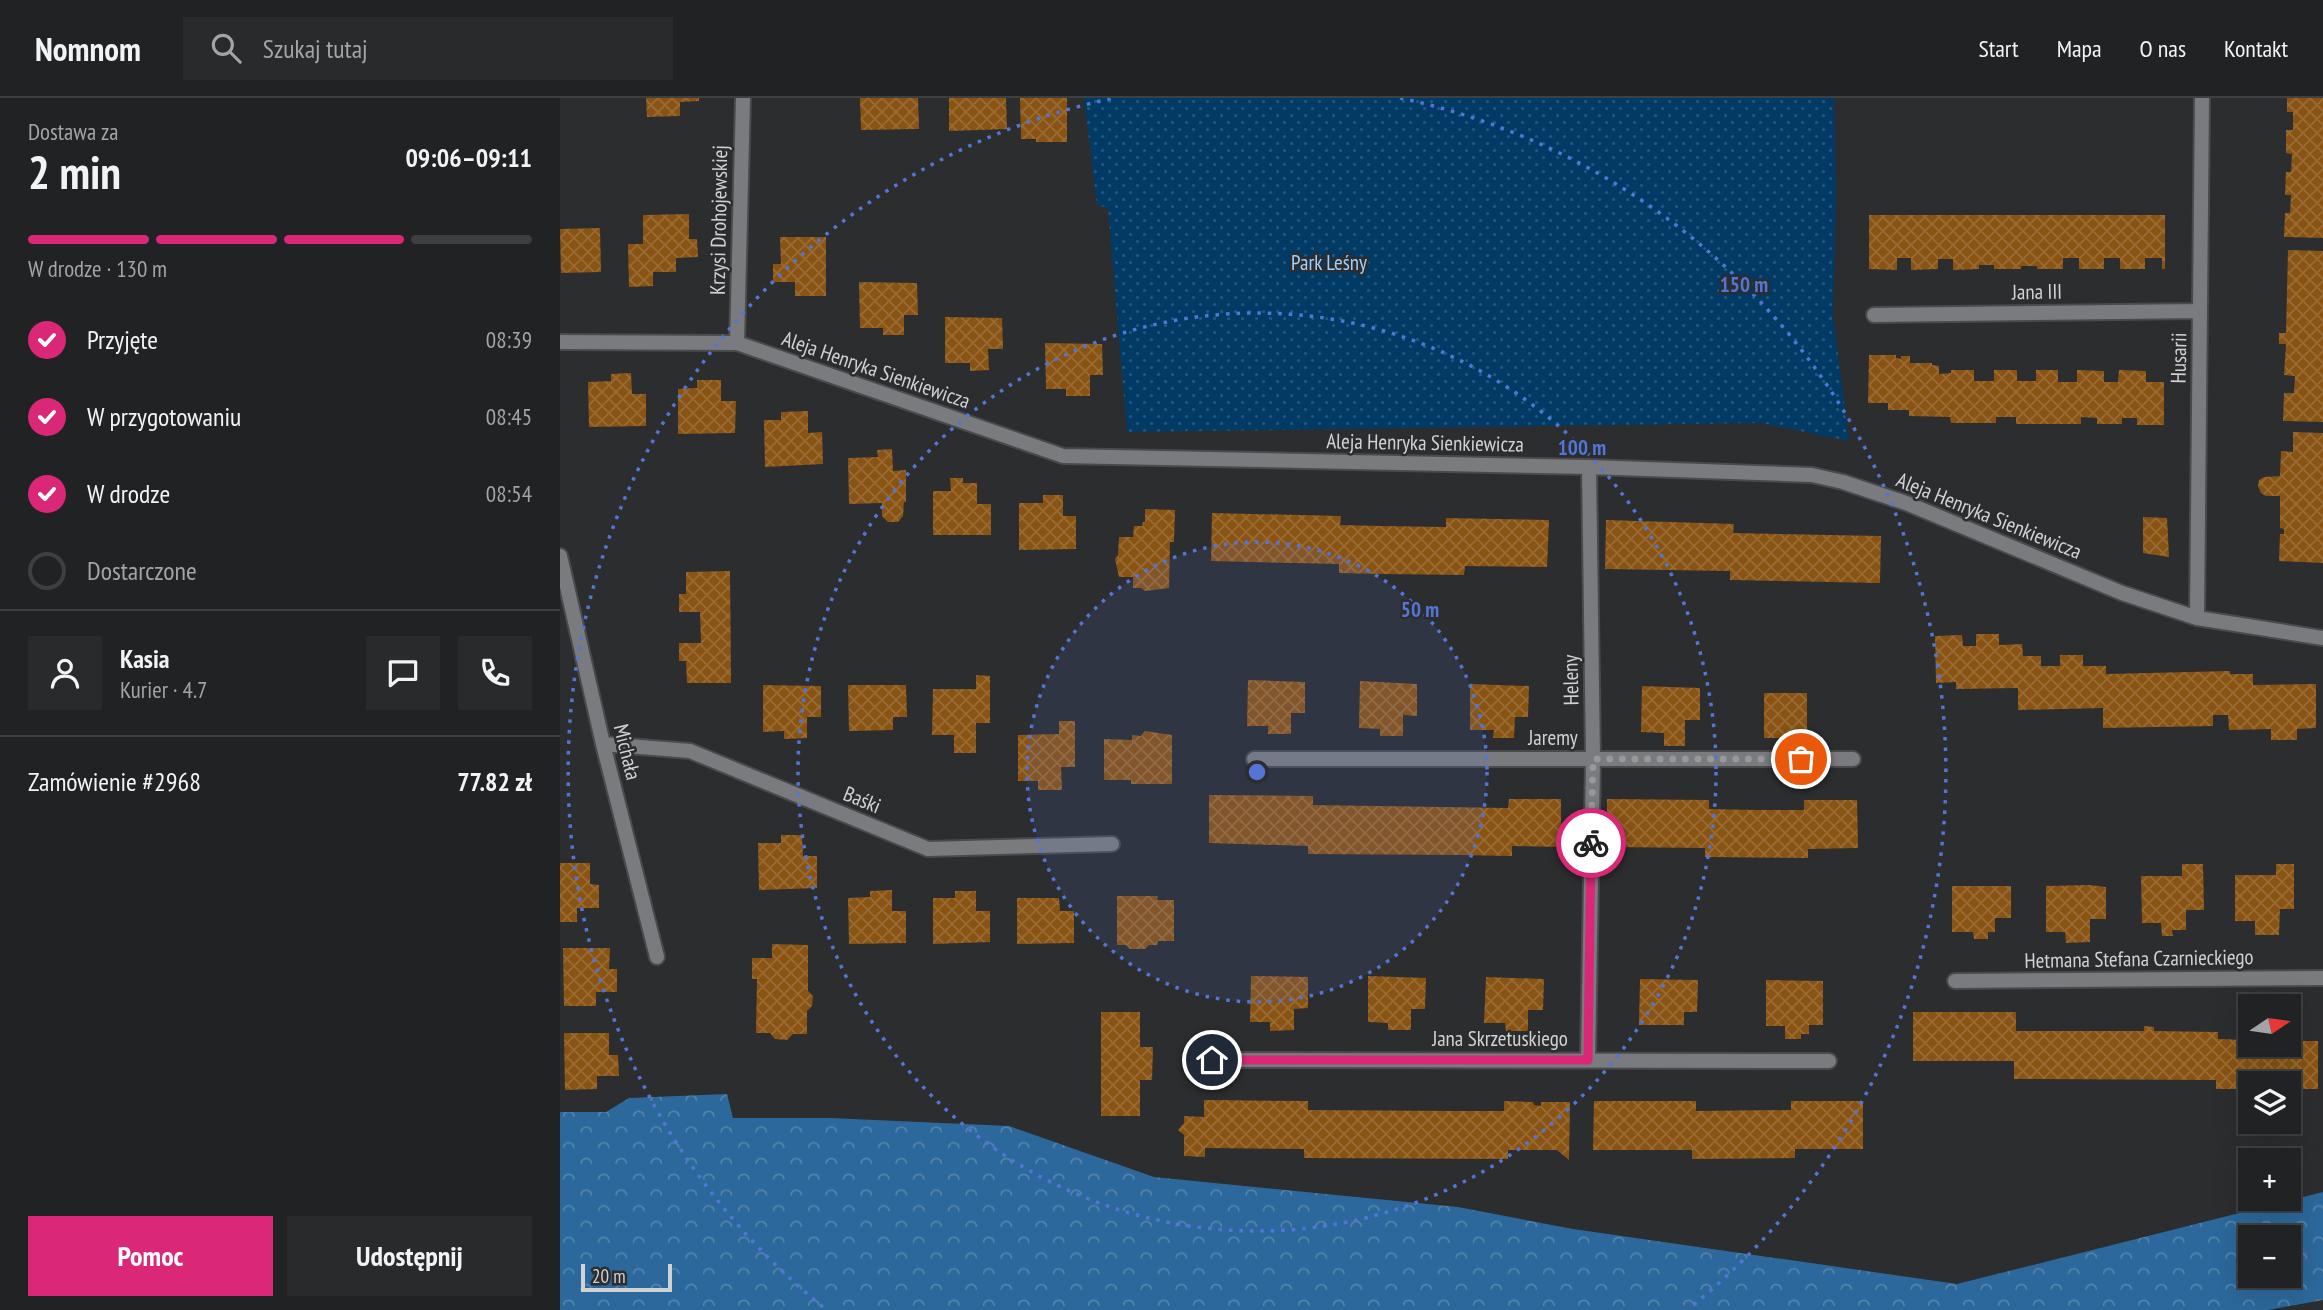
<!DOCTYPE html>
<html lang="pl">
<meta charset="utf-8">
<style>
:root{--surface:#202223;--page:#282a2b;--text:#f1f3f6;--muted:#a2a4a6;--line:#3d3f41;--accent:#db2777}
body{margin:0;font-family:"PT Sans Narrow",sans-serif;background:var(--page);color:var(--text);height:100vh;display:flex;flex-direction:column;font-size:26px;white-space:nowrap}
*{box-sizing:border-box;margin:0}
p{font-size:23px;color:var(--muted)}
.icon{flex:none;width:38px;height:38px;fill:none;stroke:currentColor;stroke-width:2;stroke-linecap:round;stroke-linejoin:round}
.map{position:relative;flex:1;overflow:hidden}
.drawer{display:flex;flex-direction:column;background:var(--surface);width:560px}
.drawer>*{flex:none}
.needle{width:46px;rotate:77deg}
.controls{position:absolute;left:1678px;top:896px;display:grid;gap:14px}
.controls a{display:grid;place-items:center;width:63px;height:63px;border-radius:0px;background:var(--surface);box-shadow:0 7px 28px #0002,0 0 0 2px var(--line);font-size:35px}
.scale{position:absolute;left:21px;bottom:18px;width:91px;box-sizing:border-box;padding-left:7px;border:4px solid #d0d2d3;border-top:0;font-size:19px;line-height:24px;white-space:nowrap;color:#d0d2d3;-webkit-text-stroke:5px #2b2d2f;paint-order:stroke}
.pin{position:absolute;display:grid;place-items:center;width:60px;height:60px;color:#fff;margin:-30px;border:4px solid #fff;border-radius:50%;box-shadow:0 2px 7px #0007}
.courier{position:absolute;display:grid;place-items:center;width:70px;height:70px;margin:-35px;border:5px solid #db2777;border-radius:50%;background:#fff;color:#222;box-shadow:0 2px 9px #0007}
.overview em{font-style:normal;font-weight:700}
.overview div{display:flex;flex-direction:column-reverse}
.overview{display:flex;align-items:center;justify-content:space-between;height:119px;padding:0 28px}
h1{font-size:46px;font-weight:700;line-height:52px}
.bar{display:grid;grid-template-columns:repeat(4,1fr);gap:10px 7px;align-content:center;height:84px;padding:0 28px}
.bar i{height:9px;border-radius:5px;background:var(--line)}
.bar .selected{background:var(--accent)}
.bar p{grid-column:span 4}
.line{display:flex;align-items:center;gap:18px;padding:0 28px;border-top:2px solid var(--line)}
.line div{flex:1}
.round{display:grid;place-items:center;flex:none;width:74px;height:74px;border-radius:0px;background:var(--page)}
ol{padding:0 28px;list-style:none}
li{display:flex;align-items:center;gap:21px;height:77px}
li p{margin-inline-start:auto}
li .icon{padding:7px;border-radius:50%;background:var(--accent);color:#fff;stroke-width:4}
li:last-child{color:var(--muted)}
li i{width:38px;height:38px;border:4px solid var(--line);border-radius:50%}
.action{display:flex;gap:14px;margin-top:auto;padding:14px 28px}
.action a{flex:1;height:80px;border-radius:0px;background:var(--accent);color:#fff;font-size:28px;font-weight:700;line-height:80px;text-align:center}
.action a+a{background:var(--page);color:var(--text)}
header{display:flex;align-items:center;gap:42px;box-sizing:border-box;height:98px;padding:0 35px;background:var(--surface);border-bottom:2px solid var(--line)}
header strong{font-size:33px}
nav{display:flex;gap:38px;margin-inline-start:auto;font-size:24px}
.search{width:490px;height:63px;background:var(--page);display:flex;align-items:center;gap:18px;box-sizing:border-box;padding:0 24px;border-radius:0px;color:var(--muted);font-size:26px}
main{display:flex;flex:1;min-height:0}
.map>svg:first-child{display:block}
.forest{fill:url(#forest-crowns);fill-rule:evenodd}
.park{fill:url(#park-dots)}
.building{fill:url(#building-cross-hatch)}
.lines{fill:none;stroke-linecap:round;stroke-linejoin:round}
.street-casing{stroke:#484a4c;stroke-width:18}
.street{stroke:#797b7e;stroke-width:14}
.done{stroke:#96989a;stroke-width:7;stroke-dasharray:0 12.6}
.route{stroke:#db2777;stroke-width:9}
.ring{fill:none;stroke:#5376d6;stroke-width:3.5;stroke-dasharray:3.5 7}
.labels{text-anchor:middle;stroke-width:5;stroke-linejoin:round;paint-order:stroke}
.street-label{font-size:21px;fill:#d0d2d3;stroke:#2b2d2f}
.park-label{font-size:21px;fill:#a1cffc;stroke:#2b2d2f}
.centre{fill:#5376d6;stroke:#2b2d2f;stroke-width:3.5}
.ring-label{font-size:21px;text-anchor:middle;font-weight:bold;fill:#5376d6;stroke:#2b2d2f;stroke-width:5;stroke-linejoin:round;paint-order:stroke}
</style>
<header>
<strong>Nomnom</strong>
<div class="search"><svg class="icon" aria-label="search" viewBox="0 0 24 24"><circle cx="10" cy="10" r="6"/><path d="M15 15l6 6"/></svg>Szukaj tutaj</div>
<nav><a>Start</a><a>Mapa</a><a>O nas</a><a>Kontakt</a></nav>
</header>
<main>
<section class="drawer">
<div class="overview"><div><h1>2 min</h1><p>Dostawa za</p></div><em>09:06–09:11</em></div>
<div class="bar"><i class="selected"></i><i class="selected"></i><i class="selected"></i><i></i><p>W drodze · 130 m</p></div>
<ol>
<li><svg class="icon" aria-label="check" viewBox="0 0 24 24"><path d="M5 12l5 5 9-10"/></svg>Przyjęte<p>08:39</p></li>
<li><svg class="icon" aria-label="check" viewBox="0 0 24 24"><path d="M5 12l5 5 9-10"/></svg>W przygotowaniu<p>08:45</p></li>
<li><svg class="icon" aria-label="check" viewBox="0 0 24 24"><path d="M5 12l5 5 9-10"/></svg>W drodze<p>08:54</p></li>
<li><i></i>Dostarczone</li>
</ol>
<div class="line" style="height:126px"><a class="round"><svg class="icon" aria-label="person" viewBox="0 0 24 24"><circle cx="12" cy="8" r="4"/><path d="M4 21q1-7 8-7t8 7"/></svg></a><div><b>Kasia</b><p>Kurier · 4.7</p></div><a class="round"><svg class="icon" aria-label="chat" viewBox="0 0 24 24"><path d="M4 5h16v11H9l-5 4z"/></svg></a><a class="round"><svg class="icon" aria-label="phone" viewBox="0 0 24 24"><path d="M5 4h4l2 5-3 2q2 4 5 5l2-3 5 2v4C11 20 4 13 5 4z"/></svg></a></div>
<div class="line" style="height:91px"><div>Zamówienie #2968</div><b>77.82 zł</b></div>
<div class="action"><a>Pomoc</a><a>Udostępnij</a></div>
</section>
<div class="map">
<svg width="1763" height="1212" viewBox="0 0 1763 1212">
<defs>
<pattern id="forest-crowns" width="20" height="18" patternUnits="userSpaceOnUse" patternTransform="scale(1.75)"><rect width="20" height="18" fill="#2c689b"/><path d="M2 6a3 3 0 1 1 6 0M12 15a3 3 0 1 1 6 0" fill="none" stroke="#5384ac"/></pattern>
<pattern id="park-dots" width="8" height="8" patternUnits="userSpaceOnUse" patternTransform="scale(1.75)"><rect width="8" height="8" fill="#013b65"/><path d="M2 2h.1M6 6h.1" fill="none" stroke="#25567a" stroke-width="1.8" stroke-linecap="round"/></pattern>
<pattern id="building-cross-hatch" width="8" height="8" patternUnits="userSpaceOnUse" patternTransform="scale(1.75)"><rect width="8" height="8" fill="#895313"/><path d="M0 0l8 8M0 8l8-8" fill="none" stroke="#996b34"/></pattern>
</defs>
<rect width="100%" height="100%" fill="#2b2d2f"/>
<path class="forest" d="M167 996 173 1020H270L449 1028 594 1079 898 1109 1013 1131 1397 1186 1763 1094V1202L1708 1212H0V1014H46L69 1000ZM1690 1139H1729V1178H1690Z"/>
<path class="park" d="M524 0H1274L1276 96 1273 217 1289 343 1201 325 567 334 548 110 537 107Z"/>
<path class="building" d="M86 0H139V3L120 4V18L87 19Z
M300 0H358L359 31 301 32Z
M389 0H446L447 31 389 33Z
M460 0H507V44H476V41H461Z
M1727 0H1763V140L1724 139 1725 115H1730L1731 97H1725L1726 74H1731L1732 56 1726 55V32H1733V14H1727Z
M129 116V141H137L138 159 116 160V174H93V188L69 189 68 146H83V117Z
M1309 117H1605V171H1602V160H1585V171H1560V160H1544V171H1519V160H1503V171H1477V168H1461V171H1434V167H1419V171L1393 172V161H1378V171L1351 172V160H1337V172L1309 171Z
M40 130 41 174 1 175 0 131Z
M220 139H266V198H235V184H213V166H221Z
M1728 152 1763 153V324L1723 323 1724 295H1734L1735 278 1724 277 1726 246H1719V235H1726Z
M299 184 357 185 358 217H344V237H323V230H300Z
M385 219 442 220 443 251H428L429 272 410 273V265H385Z
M485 245 542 246 543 277H530V298H506V291H486Z
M1309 257H1336V260L1341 261V258H1350V265H1372V267L1379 268V276L1391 275V272H1414V283H1434V272H1457V283H1476V272H1498V284H1517V272L1544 273V284H1558L1559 272 1586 273V284H1604V327H1577V320H1562V326H1537V320L1521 319V326H1456V319H1436V325H1391L1390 319 1349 318V312H1328V305H1308Z
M71 275 72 296H86V328L29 329 28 284 51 283V276Z
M137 282H161V303H176L175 335 118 336V291L137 290Z
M248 313V335L262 334 263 366 205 369 204 322H221V314Z
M1733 334 1763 335V465L1719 463 1720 436H1724V431L1720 430V398H1706L1701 395 1698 388 1699 382 1704 379 1720 378 1721 353 1733 354Z
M332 351 333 373 346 372V404H344L343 418 338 424H328L322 418V405L289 406 288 360 318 359 317 352Z
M390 380H403V385H417V406H431V437H373V393H391Z
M483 397H503V418H516V451L459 452V405H483Z
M585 411 615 412 614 444H610L609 490 585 493 581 490H573V479H559L555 461 558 457 559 439H573L574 428H582L583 424H585Z
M652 415 781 418 780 427 821 428 886 429V420L989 422 987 469 905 468 904 477 821 476 779 475V466L651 463Z
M1583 419 1607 420 1609 459 1583 455Z
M1046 422 1174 426 1173 435 1321 438 1320 485 1170 482V473L1045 471Z
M170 473 171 585H127L126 563H119V545H141L140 514H119V496H126V474Z
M1416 536H1439V547L1462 546 1463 558H1481V568H1500V557H1523V568H1546V576L1670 573V576H1693V587L1756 586V630L1737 631V642H1711V631L1669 632 1668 617H1653V628L1543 630V610L1458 612V590L1396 591V584L1376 585 1375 538 1402 537 1403 548H1416Z
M416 577 430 578V625H416V655H394V637H372L373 591H416Z
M688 582 745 584V615H731V636H708V628H687Z
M800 583 857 586V618L843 617V638H820V631L799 630Z
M910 586 969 588 968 619H955L954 640H933L934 632H910Z
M203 587 261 588V619H247V640L224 641V633L203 634Z
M288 587H346L347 619H333V632L289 633Z
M1082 588 1140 590V622H1125V648H1104V635L1081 634Z
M1204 595H1247V640H1204Z
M499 623H515V669H501L502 692H478V683H458V637L499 636Z
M585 633 612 637V686H571V682H544V641L572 642V637L581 638Z
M649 697 753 698V707L948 710 949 701H1001V749L952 748V758L900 757 748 756V748L649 745Z
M1047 701 1149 702V711L1196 712H1244V702H1297L1298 750 1248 751V760H1245L1145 759V750L1047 749Z
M221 737H242L243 758H257V790L199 792 198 745H221Z
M0 765H30V786L39 787V810H17V824H0Z
M1622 766H1643L1644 812H1626V832H1612L1613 838H1602L1601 825H1582L1581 778H1622Z
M1716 766H1734V811H1720L1719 837H1695V823H1675V777H1716Z
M1530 787 1546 789V821H1530V844L1506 845 1505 834H1486V788Z
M1392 788H1451V820H1435V834H1428V841H1414L1413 834H1392Z
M332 792V813H346V845L289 846 288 800 310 799V793Z
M395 793H416V813H430V844L373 846V800H395Z
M557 798H598L597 802H614V843H598L597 847H589L585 851H570L566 847H557Z
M457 800H499L500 813H514V845L457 846Z
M212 846 248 847V893L253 898 252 908 247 913V936H233L227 942 215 941 210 935H196L197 881H192V860H212Z
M3 850H50L49 871H57V894H36V908H4Z
M691 878 748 879V910L734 911V932L710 933V924H690Z
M808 878 866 880 865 911H851V932H828V925L808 924Z
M926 879 984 881 983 912H968V933H946L945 925H924Z
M1080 881 1138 882 1137 914H1124V927H1079Z
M1206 882 1263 883V927H1249V936H1241V941H1225V928H1206Z
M541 914H580V949H593L592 982H580V1018H541Z
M1353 914H1456V933H1584V928L1594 929V933L1658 934V941L1690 942V947H1729V943H1758V991H1729V985H1690V991H1656V982L1454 981V963H1353Z
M4 935H49V957H58L59 978H37V991L5 992Z
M644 1002 748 1003V1012L895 1013H944V1003L973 1004 974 1007 981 1008V1004H1010L1009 1062 997 1052H948V1061H945L744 1060V1051L645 1050V1059L624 1058V1037L618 1032 624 1025V1018L644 1019Z
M1034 1003H1136V1013L1231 1012V1003H1303V1051H1235V1060L1132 1061V1052H1033Z"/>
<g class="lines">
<g class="street-casing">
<path id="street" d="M1314 217 1640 213
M0 244 177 245 503 358 1029 369 1252 377 1283 384 1346 405 1562 495 1637 520 1763 540
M177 245 183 0
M0 458 43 646 97 859
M1637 520 1642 0
M43 646 130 653 368 751 552 746
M694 661H1293
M1395 883 1763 880
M652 962 1269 963
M1028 962 1033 661 1029 369"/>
</g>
<use href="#street" class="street"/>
</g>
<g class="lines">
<path class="done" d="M1031 745 1033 661H1241"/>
<path class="route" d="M652 962H1028L1031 745"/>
</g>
<circle cx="697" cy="674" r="230" fill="#5376d6" fill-opacity=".12"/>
<g class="ring">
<circle cx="697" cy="674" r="230"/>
<circle cx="697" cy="674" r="459"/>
<path d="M263 1209A689 689 0 0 1 554 0M840 0A689 689 0 0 1 1131 1209"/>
</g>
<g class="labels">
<g class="street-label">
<text transform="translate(159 122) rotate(-89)" y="7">Krzysi Drohojewskiej</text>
<text transform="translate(1477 194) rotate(-1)" y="7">Jana III</text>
<text transform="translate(1619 260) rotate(-89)" y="7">Husarii</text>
<text transform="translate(316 272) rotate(19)" y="7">Aleja Henryka Sienkiewicza</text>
<text transform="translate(865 345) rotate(1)" y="7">Aleja Henryka Sienkiewicza</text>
<text transform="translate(1429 418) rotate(22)" y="7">Aleja Henryka Sienkiewicza</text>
<text transform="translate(1011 582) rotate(-91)" y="7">Heleny</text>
<text x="993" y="647">Jaremy</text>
<text transform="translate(67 654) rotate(76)" y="7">Michała</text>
<text transform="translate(302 702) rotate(22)" y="7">Baśki</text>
<text transform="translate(1579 861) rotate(-1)" y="7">Hetmana Stefana Czarnieckiego</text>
<text x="940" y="948">Jana Skrzetuskiego</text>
</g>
<g class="park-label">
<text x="769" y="172">Park Leśny</text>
</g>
</g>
<circle cx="697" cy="674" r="10" class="centre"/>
<g class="ring-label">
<text x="1184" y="194">150 m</text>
<text x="1022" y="357">100 m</text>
<text x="860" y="519">50 m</text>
</g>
</svg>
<div class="controls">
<a><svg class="needle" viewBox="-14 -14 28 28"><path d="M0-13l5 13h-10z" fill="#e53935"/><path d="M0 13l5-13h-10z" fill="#a2a4a6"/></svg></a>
<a><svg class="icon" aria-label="layers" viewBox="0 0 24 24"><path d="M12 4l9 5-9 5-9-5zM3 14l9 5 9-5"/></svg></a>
<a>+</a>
<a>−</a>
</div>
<div class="scale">20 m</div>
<div class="pin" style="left:1241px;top:661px;background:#ea580c"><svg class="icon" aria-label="bag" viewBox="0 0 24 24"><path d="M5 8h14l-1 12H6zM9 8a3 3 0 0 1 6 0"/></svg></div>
<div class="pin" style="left:652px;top:962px;background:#1f2937"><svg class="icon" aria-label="home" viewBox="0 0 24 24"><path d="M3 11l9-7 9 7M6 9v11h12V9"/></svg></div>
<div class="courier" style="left:1031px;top:745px"><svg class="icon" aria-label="bike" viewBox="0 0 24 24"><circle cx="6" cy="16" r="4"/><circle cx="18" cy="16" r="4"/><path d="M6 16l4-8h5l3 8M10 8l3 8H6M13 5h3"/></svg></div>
</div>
</main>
